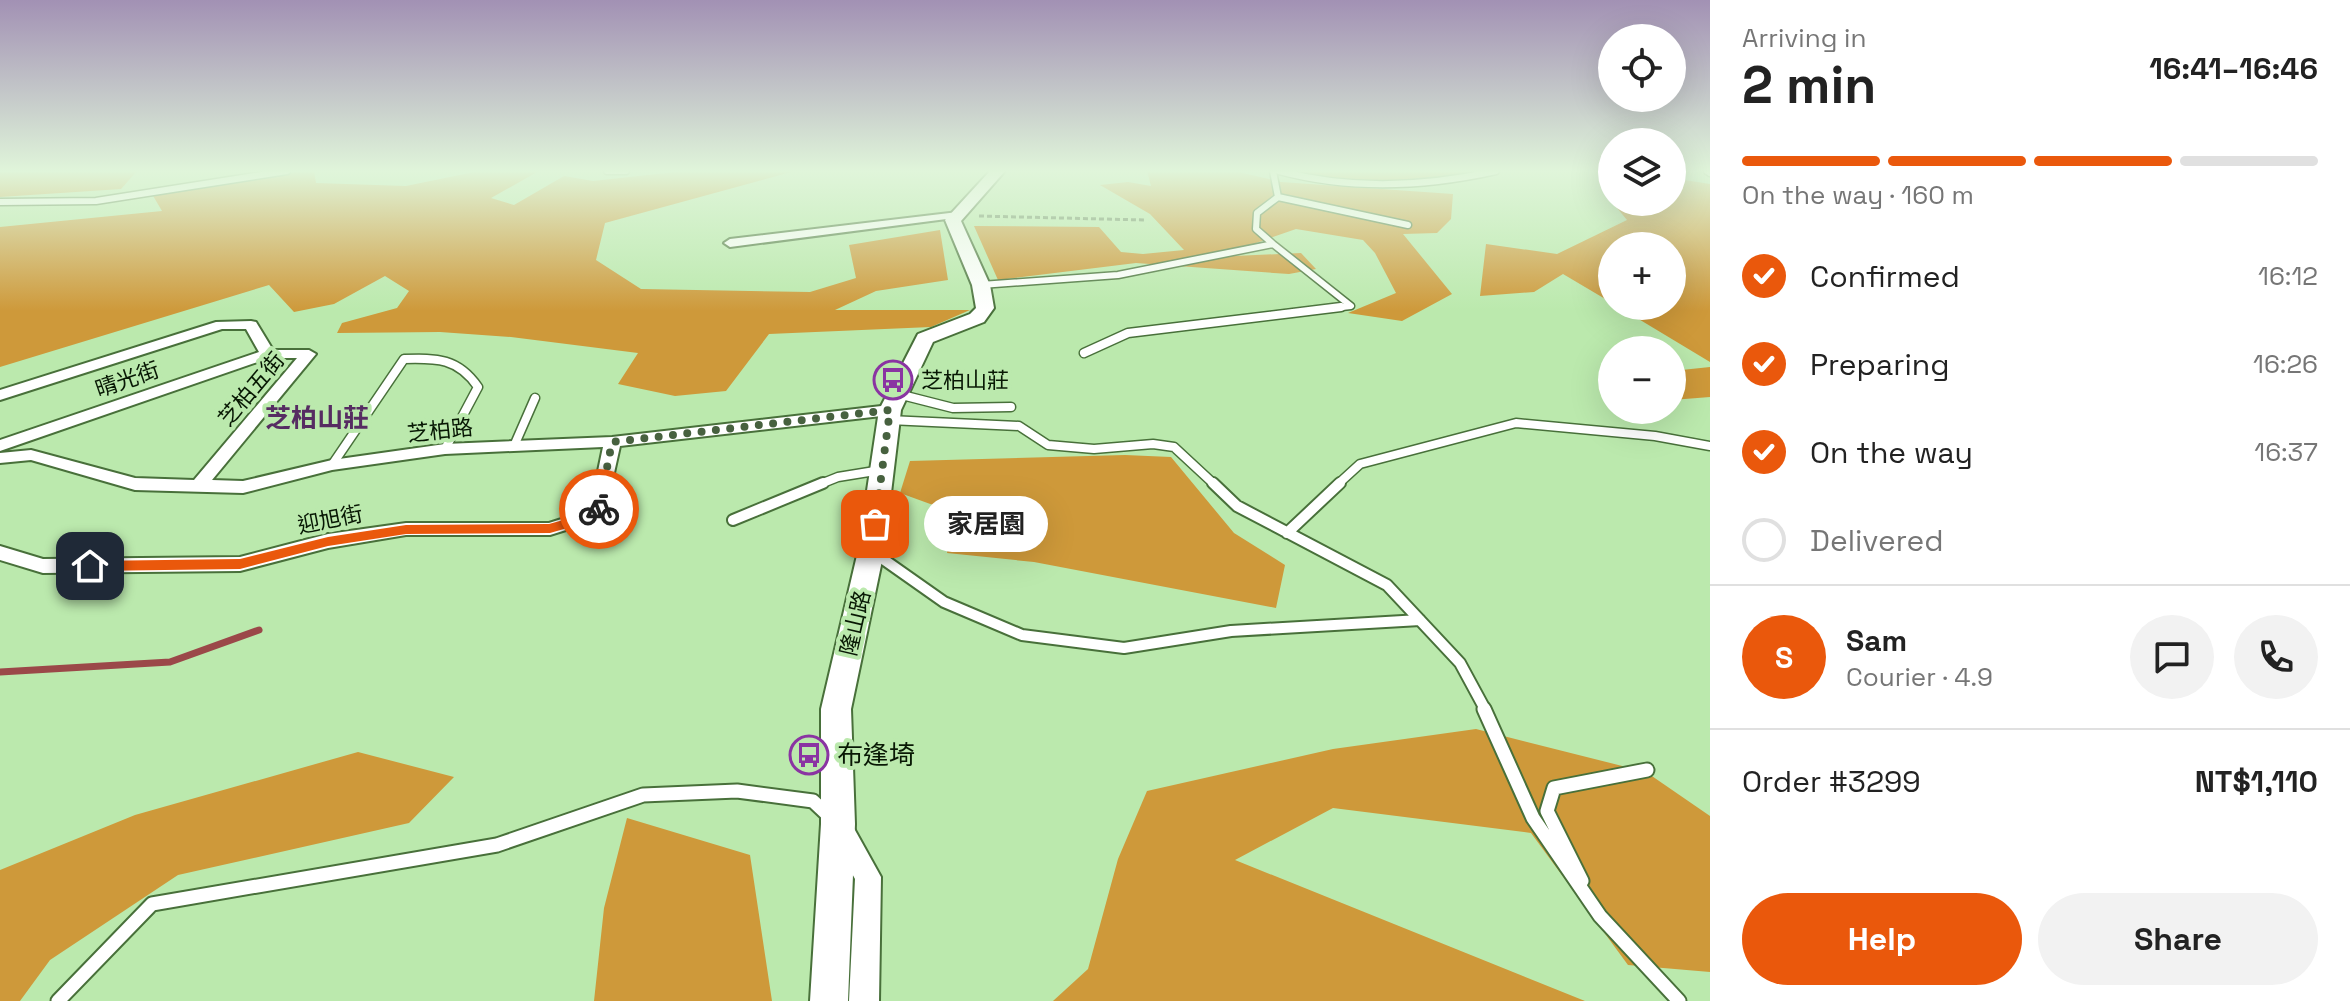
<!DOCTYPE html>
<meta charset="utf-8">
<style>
:root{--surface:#fff;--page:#f2f2f2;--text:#222;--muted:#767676;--line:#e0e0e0;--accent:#ea580c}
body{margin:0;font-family:"Space Grotesk","Noto Sans TC",sans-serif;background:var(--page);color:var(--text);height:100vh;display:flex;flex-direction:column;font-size:30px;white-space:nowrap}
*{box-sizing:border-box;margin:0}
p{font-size:26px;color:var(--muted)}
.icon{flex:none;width:44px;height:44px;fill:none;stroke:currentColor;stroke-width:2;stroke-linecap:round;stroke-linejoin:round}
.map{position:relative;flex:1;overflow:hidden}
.details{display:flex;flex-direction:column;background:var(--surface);width:640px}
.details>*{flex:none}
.tools{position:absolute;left:1598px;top:24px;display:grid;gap:16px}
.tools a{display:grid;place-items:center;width:88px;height:88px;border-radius:50%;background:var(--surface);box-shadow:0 8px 32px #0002;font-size:40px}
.pin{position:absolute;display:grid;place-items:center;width:68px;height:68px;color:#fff;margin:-34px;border-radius:16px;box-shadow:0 4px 12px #0006}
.courier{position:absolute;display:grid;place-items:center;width:80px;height:80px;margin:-40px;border:6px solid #ea580c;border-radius:50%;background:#fff;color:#222;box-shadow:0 2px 10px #0007}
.bubble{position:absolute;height:56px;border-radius:28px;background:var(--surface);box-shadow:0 8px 32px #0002;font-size:26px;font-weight:700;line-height:56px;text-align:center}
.headline em{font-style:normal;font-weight:700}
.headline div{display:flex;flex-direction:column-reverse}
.headline{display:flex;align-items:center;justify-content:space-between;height:136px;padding:0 32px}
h1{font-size:52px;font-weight:700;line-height:60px}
.bar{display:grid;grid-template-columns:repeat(4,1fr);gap:12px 8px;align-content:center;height:96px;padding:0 32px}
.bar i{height:10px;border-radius:6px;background:var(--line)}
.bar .active{background:var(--accent)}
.bar p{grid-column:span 4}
.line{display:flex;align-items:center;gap:20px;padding:0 32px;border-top:2px solid var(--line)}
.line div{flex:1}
.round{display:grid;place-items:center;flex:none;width:84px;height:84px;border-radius:42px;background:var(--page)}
ol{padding:0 32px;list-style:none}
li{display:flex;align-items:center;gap:24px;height:88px}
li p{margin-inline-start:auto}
li .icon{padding:8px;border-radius:50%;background:var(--accent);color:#fff;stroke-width:4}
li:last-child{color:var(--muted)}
li i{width:44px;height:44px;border:4px solid var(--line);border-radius:50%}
.primary-button{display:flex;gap:16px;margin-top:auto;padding:16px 32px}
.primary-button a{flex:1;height:92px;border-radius:48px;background:var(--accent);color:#fff;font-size:32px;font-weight:700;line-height:92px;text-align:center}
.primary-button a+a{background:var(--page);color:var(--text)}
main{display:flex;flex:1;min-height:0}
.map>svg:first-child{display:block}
.forest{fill:#ce993a}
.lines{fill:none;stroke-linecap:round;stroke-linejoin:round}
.stream{stroke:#9b4849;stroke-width:7}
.service-far3-casing{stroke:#48703a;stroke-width:9}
.service-far2-casing{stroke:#48703a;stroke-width:11}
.service-far1-casing{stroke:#48703a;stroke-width:14}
.service-casing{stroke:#48703a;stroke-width:17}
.minor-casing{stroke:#48703a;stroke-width:4}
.tertiary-casing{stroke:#48703a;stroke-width:4}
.path{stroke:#64845b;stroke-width:3;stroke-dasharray:5 3;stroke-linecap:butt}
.service-far3{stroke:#fff;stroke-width:6}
.service-far2{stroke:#fff;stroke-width:8}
.service-far1{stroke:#fff;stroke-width:10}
.service{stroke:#fff;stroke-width:13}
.minor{fill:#fff;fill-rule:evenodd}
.tertiary{fill:#fff;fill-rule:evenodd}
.route{fill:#ea580c}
.done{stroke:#47613f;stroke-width:8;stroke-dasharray:0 14.4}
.labels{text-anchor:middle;stroke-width:8;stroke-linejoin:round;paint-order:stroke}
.street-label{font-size:22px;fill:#081804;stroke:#bbe9ad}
.poi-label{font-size:22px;fill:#081804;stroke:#bbe9ad;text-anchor:start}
.quarter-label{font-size:26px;font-weight:bold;fill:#562c62;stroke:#bbe9ad}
.near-poi-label{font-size:26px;fill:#081804;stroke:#bbe9ad;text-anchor:start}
</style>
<main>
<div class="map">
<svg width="1710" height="1001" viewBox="0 0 1710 1001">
<rect width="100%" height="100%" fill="#bbe9ad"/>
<path class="forest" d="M0 171 1 172 137 171 121 189 0 197Z
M302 171H314L316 183 406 186 479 171H539L491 198 514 205 564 176 593 181 684 171H795L605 223 596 260 641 289 810 292 856 278 849 245 940 230 948 280 876 291 835 310H970L931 327 769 334 726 391 675 396 618 384 638 353 511 337 440 332 337 333 342 323 397 308 409 291 385 276 334 304 294 312 269 285 0 367V227L162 211 152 194Z
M1147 171 1239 172 1281 182 1453 194 1451 219 1437 233 1403 234 1452 294 1402 321 1348 313 1396 293 1375 253 1363 240 1296 229 1256 243 1234 256 1301 253 1316 269 1289 274 1136 263 998 280 974 226 1099 227 1121 252 1143 254 1184 250 1150 214 1100 185 1128 182 1151 186Z
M1295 171H1471C1415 185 1350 189 1295 171Z
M1672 178 1710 184V362L1617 306H1672V246H1612V303L1563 274 1534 292 1480 296 1486 244 1557 254 1627 220 1612 202H1672Z
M1710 367V397L1672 400V371Z
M1125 455 1171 457 1234 533 1285 565 1276 608 1034 562 947 553 955 513 900 493 910 461Z
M1476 729 1646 772 1710 816V972L1628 965 1531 833 1333 808 1235 860 1585 1001H1053L1088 969 1118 859 1147 791 1333 749Z
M358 752 454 777 409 823 178 875 50 960 20 1001H0V870L135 815Z
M627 818 750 855 772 1001H594L604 908Z"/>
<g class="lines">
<path class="stream" d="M0 672 170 662 259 630"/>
<g class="service-far3-casing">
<path id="service-far3" d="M607 171H626
M1279 171C1350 190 1424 187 1496 171
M1707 171 1710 173
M1278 197 1408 225
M0 202 96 201 287 171
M1273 244 1351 306 1324 309
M981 285 1118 275 1273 244 1256 229 1257 213 1278 197 1273 171"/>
</g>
<g class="service-far2-casing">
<path id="service-far2" d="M1084 353 1128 333 1341 307
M898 394 953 408 1011 407
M889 420 1019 426 1048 445 1094 449 1153 444 1174 447 1215 485
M514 446 535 398
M332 465 404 359C437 358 458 358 478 387L445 449
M818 485 838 477 881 470
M1337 485 1360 464 1516 423 1655 436 1710 446"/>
</g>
<g class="service-far1-casing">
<path id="service-far1" d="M1213 483 1237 506 1387 585 1460 663 1486 711
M733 520 823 483
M1287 533 1340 483
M873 552 944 602 1022 635 1124 648 1231 631 1420 620"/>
</g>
<g class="service-casing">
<path id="service" d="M1484 709 1533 818 1600 916 1679 1001
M1582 881 1547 811 1554 788 1647 770
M58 1001 152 904 497 845 643 795 737 791 813 801 829 816"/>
</g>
<g class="minor-casing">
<path id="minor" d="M958 212 962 213V217L730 247 724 243 730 239Z
M251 321 256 322 273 350H309L316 354 212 480 243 481 332 460 445 444 612 437 890 405 898 410 890 415 620 446 604 518 550 535H406L328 548 240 571 43 573 0 560V546L43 559 240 557 328 534 406 523H549L590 510 603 447 445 454 332 470 243 493 135 490 31 460 0 463V453L31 450 135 478 194 480 297 358H269L0 451V440L259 352 246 329H222L0 400V390L216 322Z
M842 819 851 823 881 877 879 1001H849L855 879 829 831 833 823Z"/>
</g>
<g class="tertiary-casing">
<path id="tertiary" d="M990 171H1005L961 221 990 285 994 308 984 322 933 342 901 410 884 551 851 709 855 824 848 1001H810L821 824V709L858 551 879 410 918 334 970 314 976 308 972 285 945 220Z"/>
</g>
<path class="path" d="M979 216 1145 220"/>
<use href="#service-far3" class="service-far3"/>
<use href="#service-far2" class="service-far2"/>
<use href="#service-far1" class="service-far1"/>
<use href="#service" class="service"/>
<use href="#minor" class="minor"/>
<use href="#tertiary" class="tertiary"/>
</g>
<linearGradient id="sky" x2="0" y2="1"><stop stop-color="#a291b4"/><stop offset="0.55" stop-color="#e0f5da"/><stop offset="1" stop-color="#e0f5da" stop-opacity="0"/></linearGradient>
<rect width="1710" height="311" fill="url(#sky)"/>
<path class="route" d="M599 505 605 509 602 518 550 533 406 534 328 546 240 569 90 571 83 566 90 561 240 559 328 537 406 525 549 524 592 512Z"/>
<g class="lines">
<path class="done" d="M599 509 612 442 890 410 875 524"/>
</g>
<defs>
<g id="bus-ring" transform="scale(2)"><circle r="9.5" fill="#bbe9ad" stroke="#8a34a2" stroke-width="1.5"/><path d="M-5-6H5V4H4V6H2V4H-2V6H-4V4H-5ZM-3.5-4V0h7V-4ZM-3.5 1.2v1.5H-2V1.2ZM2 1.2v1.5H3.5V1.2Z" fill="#8a34a2"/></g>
</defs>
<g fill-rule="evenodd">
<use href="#bus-ring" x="893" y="380"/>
<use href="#bus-ring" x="809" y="755"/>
</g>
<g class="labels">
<g class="street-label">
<text transform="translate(127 379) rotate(-19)" y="8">晴光街</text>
<text transform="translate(251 389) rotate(-50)" y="8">芝柏五街</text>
<text transform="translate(440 430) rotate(-6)" y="8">芝柏路</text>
<text transform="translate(330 519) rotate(-11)" y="8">迎旭街</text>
<text transform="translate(855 623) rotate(-77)" y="8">隆山路</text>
</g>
<g class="poi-label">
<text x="921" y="388">芝柏山莊</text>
</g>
<g class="quarter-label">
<text x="317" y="427">芝柏山莊</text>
</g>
<g class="near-poi-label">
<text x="837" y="764">布逢埼</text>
</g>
</g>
</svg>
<div class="tools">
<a><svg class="icon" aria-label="locate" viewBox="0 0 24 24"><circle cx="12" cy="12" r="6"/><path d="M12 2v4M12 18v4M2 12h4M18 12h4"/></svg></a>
<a><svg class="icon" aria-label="layers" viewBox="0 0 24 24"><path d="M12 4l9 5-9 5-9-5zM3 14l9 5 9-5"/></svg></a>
<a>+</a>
<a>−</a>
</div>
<div class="pin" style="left:875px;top:524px;background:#ea580c"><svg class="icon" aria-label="bag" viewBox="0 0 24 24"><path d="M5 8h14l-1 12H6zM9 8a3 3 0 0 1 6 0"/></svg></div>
<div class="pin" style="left:90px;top:566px;background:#1f2937"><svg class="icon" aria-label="home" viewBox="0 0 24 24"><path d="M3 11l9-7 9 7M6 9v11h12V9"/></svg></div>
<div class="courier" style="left:599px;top:509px"><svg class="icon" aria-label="bike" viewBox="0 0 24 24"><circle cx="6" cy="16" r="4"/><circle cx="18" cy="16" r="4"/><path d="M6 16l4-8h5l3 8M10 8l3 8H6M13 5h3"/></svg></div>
<div class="bubble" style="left:924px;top:496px;width:124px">家居園</div>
</div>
<section class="details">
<div class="headline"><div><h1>2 min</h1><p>Arriving in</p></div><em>16:41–16:46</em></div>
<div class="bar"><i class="active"></i><i class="active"></i><i class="active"></i><i></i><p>On the way · 160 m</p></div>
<ol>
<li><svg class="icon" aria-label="check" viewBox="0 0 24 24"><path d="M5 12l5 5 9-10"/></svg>Confirmed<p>16:12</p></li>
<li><svg class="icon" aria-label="check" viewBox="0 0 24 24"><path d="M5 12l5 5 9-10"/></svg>Preparing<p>16:26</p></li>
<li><svg class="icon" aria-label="check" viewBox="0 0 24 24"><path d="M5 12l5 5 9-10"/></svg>On the way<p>16:37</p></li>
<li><i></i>Delivered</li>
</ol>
<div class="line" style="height:144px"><b class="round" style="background:var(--accent);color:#fff">S</b><div><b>Sam</b><p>Courier · 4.9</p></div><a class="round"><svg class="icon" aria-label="chat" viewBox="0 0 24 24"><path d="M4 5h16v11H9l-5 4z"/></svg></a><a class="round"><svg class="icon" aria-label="phone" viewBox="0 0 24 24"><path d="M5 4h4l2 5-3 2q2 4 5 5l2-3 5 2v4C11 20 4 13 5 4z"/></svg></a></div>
<div class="line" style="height:104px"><div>Order #3299</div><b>NT$1,110</b></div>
<div class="primary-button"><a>Help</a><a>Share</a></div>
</section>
</main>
